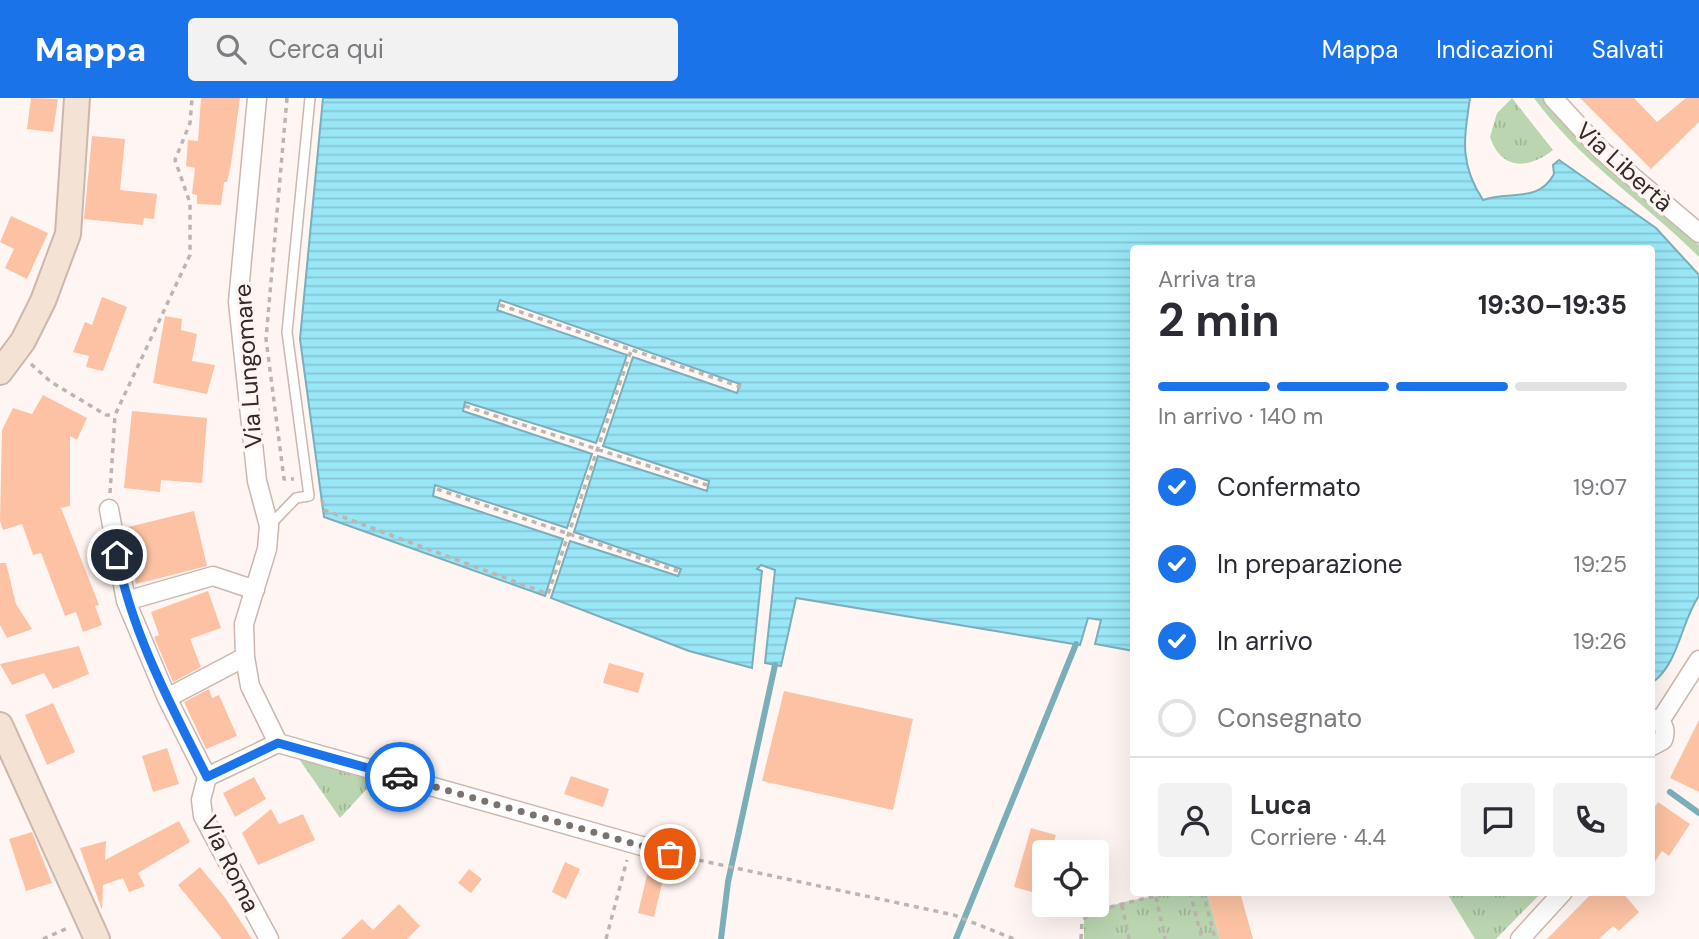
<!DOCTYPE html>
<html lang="it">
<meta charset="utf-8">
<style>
:root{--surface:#fff;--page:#f2f2f3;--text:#2b2b33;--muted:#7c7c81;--line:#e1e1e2;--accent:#1a73e8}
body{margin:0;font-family:"DM Sans",sans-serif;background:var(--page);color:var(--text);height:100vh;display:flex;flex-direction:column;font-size:26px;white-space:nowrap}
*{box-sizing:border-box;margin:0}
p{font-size:23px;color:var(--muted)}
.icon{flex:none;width:38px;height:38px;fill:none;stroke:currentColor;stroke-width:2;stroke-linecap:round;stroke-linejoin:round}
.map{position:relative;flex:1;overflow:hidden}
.sheet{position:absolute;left:1130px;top:147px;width:525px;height:651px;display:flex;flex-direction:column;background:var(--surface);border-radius:7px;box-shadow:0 7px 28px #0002}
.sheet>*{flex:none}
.buttons{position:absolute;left:1032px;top:742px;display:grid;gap:14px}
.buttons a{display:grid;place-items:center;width:77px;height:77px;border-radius:7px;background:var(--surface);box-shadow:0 7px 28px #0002;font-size:35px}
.pin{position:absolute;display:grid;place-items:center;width:60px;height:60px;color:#fff;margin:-30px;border:4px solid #fff;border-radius:50%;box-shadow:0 2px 7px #0007}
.courier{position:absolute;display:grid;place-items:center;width:70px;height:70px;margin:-35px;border:5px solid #1a73e8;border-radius:50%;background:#fff;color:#222;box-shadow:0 2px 9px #0007}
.headline em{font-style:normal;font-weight:700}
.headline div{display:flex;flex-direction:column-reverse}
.headline{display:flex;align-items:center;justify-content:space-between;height:119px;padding:0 28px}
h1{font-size:46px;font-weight:700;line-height:52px}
.bar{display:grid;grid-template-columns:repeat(4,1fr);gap:10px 7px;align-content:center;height:84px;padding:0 28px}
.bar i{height:9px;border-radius:5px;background:var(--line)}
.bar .selected{background:var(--accent)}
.bar p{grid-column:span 4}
.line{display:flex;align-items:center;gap:18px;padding:0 28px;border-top:2px solid var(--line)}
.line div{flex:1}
.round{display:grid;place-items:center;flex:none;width:74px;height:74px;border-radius:7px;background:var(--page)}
ol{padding:0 28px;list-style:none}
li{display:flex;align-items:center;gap:21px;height:77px}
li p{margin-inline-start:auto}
li .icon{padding:7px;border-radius:50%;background:var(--accent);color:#fff;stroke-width:4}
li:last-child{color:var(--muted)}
li i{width:38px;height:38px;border:4px solid var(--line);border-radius:50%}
header{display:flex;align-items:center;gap:42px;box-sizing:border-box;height:98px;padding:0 35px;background:var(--accent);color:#fff}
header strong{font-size:33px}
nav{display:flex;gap:38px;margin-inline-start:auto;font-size:24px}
.search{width:490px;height:63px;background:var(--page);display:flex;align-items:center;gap:18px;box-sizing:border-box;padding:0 24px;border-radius:7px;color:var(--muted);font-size:26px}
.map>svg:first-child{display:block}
.grass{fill:#bad5b0}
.park{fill:url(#park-tufts)}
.water{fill:url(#water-rules);stroke:#7aaeb9;stroke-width:2}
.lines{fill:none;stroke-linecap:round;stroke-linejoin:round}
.stream{stroke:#7aaeb9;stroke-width:6}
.building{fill:#fcc2a3}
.service-casing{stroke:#cbb7ae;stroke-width:12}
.minor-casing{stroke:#cbb7ae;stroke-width:21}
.secondary-casing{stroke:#cbb7ae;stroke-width:28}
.path{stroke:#bdb5b1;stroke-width:3.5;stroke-dasharray:5 5;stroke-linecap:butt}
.service{stroke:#fff;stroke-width:9}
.minor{stroke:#fff;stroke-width:18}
.secondary{stroke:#f4e2d5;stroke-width:24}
.done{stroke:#7a726e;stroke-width:7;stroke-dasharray:0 12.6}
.route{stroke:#1a73e8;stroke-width:9}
.labels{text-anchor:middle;stroke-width:7;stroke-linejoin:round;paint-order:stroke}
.street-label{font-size:24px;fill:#332b27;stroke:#fff6f3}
</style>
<header>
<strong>Mappa</strong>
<div class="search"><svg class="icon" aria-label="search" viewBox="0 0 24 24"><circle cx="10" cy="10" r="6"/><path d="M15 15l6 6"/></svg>Cerca qui</div>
<nav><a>Mappa</a><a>Indicazioni</a><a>Salvati</a></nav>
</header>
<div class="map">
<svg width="1699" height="841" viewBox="0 0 1699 841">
<defs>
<pattern id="park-tufts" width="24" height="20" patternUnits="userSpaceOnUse" patternTransform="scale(1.75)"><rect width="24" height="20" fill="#bad5b0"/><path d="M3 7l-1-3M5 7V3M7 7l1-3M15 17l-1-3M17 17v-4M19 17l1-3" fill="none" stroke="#a0b797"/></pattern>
<pattern id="water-rules" width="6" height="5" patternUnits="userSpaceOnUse" patternTransform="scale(1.75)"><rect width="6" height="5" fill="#99e6f7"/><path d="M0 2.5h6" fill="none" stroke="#84c5d4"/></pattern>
</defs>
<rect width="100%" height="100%" fill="#fff6f3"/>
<path class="grass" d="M1534 0H1549L1699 147V159C1645 105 1579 62 1534 0Z"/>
<path class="park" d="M1512 0 1553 52C1528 72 1501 72 1490 39L1497 15Z
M299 661 374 683 340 720Z
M1207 794 1220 841H1084V824C1103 800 1178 795 1207 794Z
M1447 795H1541L1496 841H1475Z"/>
<path class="water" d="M323 0H1470C1464 42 1459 65 1483 102 1508 92 1538 106 1554 76L1553 67 1559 62 1656 130 1699 177V498C1681 523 1679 566 1652 585V150H1134V553L1095 546 1101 522 1088 520 1080 547 796 500 781 568 765 565 775 472 761 467 757 471 762 473 752 570 689 553 551 500 570 443 678 478 681 471 574 434 598 358 707 393 709 383 603 348 633 259 737 295 740 286 500 202 497 212 627 257 596 345 465 304 463 313 592 356 567 430 435 387 433 398 563 441 545 498 324 419 300 241Z"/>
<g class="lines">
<path class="stream" d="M1670 694 1699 715
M721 841 728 784 775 567
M956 841 1076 546"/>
</g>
<path class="building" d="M31 0 58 1 53 34 27 31Z
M201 0H240L231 66 227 84H224L221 107 197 106V97L192 96 195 70 186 68 188 42 198 43Z
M1580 0H1634L1657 24 1686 0H1699V24L1651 71Z
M92 38 125 41 120 92 157 96 154 121 144 120 143 127 84 121Z
M11 118 48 135 27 181 5 170 14 151 0 144Z
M102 199 127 209 103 273 86 269 89 258 73 254 85 224 92 227Z
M165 218 182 221 181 232 197 236 192 263 215 267 207 296 153 285Z
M43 297 87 320 77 342 70 338V408L61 410 99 507 95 508 102 527 83 534 76 514 65 518 41 455 33 457 22 426 3 432 0 423 2 332 13 310 32 316Z
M132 313 207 320 202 385 161 382 160 394 124 390Z
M194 413 207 468 136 486 124 430Z
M0 465H6L16 506 32 531 7 540 0 527Z
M208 493 221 530 190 541 201 569 173 584 154 539 159 537 151 514Z
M79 548 89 576 53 591 44 575 12 587 0 566Z
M609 565 644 575 638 595 603 585Z
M209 591 212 600 219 597 237 638 206 651 184 604Z
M784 593 913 621 893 712 762 683Z
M53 605 75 654 47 667 25 617Z
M1699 622V694L1670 680Z
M167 650 179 686 153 694 142 658Z
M571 678 609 691 603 709 564 696Z
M254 679 266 701 235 719 223 695Z
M1658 704 1690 726 1669 758 1662 753 1652 768V713Z
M271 711 279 726 303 716 315 742 258 767 242 735Z
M179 723 190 744 138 775 145 788 129 794 123 780 103 787 102 812 80 750 106 743 105 762Z
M1031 730 1056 737 1051 754H1045V777L1039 796 1014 789Z
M32 734 52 785 26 793 9 741Z
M565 764 580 771 566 801 552 794Z
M200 769 226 801 252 841H222L178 787Z
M469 771 482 781 471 795 458 785Z
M647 777 663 781 654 819 638 815Z
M1207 794H1240L1253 841H1220Z
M1593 794H1622L1639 814 1619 833 1613 828 1599 841H1547Z
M399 806 420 828 407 841H341L362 821 373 832Z"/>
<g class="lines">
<g class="service-casing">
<path id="service" d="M269 428 296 400 309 398 287 234 310 0"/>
</g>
<g class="minor-casing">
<path id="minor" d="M257 0 238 204 257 383 269 428 267 451 244 526 245 559 250 588 278 645
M1553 0 1601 52 1699 135
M109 411 126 503 167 600 207 679
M126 503 213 478 255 492
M167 600 245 559
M1660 623 1699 562
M1652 648 1663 642C1667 631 1663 623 1652 620
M269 841 203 718 201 702 207 679 278 645 670 756
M1520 841 1563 794"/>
</g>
<g class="secondary-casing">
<path id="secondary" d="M0 274 23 243 43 203 68 136 77 0
M0 627 97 841"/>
</g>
<path class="path" d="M287 0 266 241 284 381H294
M500 207 741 289
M31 266 51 284 106 317H115
M465 308 707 387
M437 391 678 473
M110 395 115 317 190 157V105L175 62 190 25 192 0
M322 402 324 412 548 496 632 250
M689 760 954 817 1014 841
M1190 794 1202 841
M1203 794 1215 841
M1156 799 1165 841
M1122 807 1129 841
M43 841 70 829
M606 841 627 762
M1081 841 1082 823 1094 813 1171 794"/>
<use href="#service" class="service"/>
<use href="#minor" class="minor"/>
<use href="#secondary" class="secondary"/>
</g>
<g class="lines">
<path class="done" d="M400 679 670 756"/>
<path class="route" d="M117 457C132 536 171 607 207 679L278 645 400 679"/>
</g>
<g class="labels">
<g class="street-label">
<text transform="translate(1624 69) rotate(42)" y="8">Via Libertà</text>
<text transform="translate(248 268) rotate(-94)" y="8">Via Lungomare</text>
<text transform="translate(230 766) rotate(64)" y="8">Via Roma</text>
</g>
</g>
</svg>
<div class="buttons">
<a><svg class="icon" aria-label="locate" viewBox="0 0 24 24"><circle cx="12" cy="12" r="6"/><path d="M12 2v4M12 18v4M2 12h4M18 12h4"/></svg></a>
</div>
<div class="pin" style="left:670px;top:756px;background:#ea580c"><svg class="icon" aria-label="bag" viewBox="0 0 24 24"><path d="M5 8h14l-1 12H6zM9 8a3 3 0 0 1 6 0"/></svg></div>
<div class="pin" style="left:117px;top:457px;background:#1f2937"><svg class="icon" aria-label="home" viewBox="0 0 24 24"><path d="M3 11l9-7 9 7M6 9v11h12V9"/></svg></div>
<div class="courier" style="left:400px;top:679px"><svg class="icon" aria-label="car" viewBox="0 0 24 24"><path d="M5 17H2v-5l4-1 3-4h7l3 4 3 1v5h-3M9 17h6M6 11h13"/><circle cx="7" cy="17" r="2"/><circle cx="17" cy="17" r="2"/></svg></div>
<section class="sheet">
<div class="headline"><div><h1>2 min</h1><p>Arriva tra</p></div><em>19:30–19:35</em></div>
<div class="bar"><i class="selected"></i><i class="selected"></i><i class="selected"></i><i></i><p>In arrivo · 140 m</p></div>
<ol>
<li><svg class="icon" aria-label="check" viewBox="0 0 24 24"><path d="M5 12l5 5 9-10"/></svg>Confermato<p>19:07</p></li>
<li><svg class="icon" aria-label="check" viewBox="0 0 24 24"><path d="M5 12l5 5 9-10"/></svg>In preparazione<p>19:25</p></li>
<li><svg class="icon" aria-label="check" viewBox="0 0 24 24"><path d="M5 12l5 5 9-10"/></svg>In arrivo<p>19:26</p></li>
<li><i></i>Consegnato</li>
</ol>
<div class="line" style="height:126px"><a class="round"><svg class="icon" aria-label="person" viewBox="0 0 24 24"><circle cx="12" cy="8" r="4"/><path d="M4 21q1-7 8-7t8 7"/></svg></a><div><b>Luca</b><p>Corriere · 4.4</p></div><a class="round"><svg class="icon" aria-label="chat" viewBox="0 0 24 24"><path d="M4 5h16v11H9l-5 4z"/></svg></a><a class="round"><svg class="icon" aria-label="phone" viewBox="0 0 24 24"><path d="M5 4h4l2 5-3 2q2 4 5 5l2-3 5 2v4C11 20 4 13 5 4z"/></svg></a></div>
</section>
</div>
